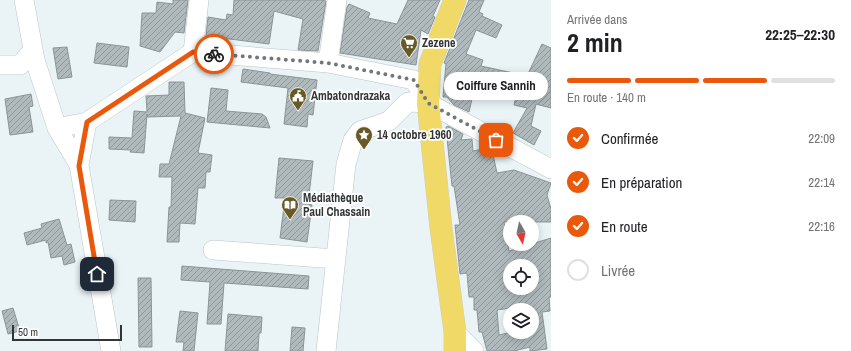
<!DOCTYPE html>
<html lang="fr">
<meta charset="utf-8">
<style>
:root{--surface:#fff;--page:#f6f6f6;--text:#202124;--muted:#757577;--line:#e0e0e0;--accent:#ea580c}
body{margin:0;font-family:"Archivo Narrow",sans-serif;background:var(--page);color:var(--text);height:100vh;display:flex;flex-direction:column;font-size:15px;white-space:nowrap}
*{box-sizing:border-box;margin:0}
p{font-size:13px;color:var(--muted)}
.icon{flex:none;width:22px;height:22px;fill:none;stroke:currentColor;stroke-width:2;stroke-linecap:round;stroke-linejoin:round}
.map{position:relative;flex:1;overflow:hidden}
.drawer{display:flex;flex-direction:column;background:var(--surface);width:300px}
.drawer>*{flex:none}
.needle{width:26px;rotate:171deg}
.buttons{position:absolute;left:503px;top:215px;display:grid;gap:8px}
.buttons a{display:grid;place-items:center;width:36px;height:36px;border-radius:50%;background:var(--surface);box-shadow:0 2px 10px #0003;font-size:20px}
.scale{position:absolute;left:12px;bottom:10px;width:110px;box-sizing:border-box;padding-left:4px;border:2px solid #313536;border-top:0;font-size:11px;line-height:14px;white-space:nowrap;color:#313536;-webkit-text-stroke:3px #fff;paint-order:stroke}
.pin{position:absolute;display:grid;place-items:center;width:34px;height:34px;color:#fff;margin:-17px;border-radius:8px;box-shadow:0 2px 6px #0006}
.courier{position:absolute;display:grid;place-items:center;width:40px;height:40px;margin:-20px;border:3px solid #ea580c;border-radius:50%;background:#fff;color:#222;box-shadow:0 1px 5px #0007}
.bubble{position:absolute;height:28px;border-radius:14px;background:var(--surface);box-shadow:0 2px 10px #0003;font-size:13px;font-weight:800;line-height:28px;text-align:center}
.head em{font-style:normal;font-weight:800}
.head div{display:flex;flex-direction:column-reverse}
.head{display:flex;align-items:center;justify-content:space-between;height:68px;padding:0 16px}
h1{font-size:26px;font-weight:800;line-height:30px}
.bar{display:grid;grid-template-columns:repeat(4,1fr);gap:6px 4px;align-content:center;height:48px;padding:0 16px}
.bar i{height:5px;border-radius:3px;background:var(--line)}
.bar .selected{background:var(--accent)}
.bar p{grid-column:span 4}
ol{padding:0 16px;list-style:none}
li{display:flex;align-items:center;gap:12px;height:44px}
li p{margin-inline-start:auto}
li .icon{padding:4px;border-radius:50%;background:var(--accent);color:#fff;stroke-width:4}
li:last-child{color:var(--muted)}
li i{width:22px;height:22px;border:2px solid var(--line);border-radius:50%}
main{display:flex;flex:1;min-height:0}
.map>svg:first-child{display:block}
.building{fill:url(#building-hatch);stroke:#8b9496;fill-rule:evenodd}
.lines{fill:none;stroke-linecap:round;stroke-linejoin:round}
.minor-casing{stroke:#bbc5c7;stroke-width:20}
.major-casing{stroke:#cecfcf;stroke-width:23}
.minor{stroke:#fff;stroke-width:19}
.major{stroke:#f0d966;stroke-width:22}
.done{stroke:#727879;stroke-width:4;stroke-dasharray:0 7.2}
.route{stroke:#ea580c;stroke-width:5}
.labels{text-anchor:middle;stroke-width:3.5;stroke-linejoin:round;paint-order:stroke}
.poi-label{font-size:12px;font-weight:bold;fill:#313536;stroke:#fff;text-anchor:start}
</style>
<main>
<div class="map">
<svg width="551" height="351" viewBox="0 0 551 351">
<defs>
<pattern id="building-hatch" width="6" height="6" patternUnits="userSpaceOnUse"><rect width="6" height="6" fill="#b0babc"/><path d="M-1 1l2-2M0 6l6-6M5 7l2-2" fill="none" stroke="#90989a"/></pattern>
</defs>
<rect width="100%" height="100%" fill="#eaf4f6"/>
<path class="building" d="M173 0H188L184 33 175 32 160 52 140 46 142 13H156L157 2 173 4Z
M234 0H321L326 1 318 51 298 50 303 19 274 11 269 44 206 36 208 17 226 20 227 14 233 15Z
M408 0H440L433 16 435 17 428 34 421 30 416 65 340 53 347 7 349 4 370 13 368 18 397 24Z
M469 0H484L479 12 483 14 482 16 502 25 496 38 476 30 466 54 483 60 481 66 527 76 542 44 551 48V108L536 104 531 126 541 131 534 145 513 133 527 108 514 105 518 88 475 79 472 99 469 112 454 105 447 97H443L446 64 444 63Z
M97 43 129 47 127 67 94 63Z
M67 47 72 77 58 79 53 48Z
M243 69 270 73V74L317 80 313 115 308 114 307 127 284 124 288 88 241 82Z
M169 82H184L185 113 205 118 198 153 212 155 210 172H206L205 188H198L195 224 180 223 179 242H167L169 207H171L172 177H159L160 164H169L181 116 147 117V114L144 153 130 152 131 150 109 149V137L132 138 134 111 147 112 146 96 169 95Z
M211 88 228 90 226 111 262 114 266 117 270 128 207 122Z
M31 94 33 106 29 107 33 132 10 135 5 99Z
M448 126 463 134 461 140 472 139 473 151 488 148 492 150 497 173 514 170 551 183 547 195 551 209V222H504L509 251 551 238V297H549L550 311 542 312 547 349 530 351V347L514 351H487L482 332H479L477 310H474V297H469L467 273 460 274 455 225H460L454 186H452L449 158 446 127ZM510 266H532V288H510ZM525 306 526 310H532V332H512L499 335 497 310Z
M279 158 313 161 308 204 312 205 307 242 280 238 285 198H275Z
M110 200 136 201 135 222 109 220Z
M59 219 67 245 71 244 75 262 64 265 62 256 51 258 48 242 46 243V240L27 245 24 233 42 228 41 224Z
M182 266 309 276 308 289 224 283 221 324H207L210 282 181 280Z
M138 278H151L152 347H139Z
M13 308 20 331 8 334 2 311Z
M180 311 198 313 194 351H183L184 342H176Z
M228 314 262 317 261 333H259L258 351H225Z
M292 327 305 328 303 351H290Z"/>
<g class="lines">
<g class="minor-casing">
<path id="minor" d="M24 0 35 60 57 128 79 165 111 351
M193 52 199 0
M328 63 337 0
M0 65H20L33 50
M57 128 87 122 193 52 328 63 414 80 428 103
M79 165 87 122
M213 250 336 259
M455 332 474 351
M326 351 346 164 353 140 360 131 389 121 408 102 428 103 551 169"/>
</g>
<g class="major-casing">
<path id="major" d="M455 351V332L441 228 428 103 430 64 455 0"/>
</g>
<use href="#minor" class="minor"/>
<use href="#major" class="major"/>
</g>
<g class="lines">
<path class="done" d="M214 54 328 63 414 80 428 103 496 140"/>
<path class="route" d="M97 274 79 166 87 122 193 52 214 54"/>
</g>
<defs>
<g id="supermarket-pin" transform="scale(0.9)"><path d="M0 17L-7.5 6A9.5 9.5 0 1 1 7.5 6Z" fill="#685a27" stroke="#fff"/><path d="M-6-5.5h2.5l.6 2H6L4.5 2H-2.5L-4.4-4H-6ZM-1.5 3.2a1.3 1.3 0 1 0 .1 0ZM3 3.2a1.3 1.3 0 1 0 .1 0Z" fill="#fff"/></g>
<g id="civic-pin" transform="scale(0.9)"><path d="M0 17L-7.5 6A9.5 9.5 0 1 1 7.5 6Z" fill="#685a27" stroke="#fff"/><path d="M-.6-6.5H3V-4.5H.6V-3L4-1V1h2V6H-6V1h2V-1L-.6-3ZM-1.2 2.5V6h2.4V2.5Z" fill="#fff"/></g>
<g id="sight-pin" transform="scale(0.9)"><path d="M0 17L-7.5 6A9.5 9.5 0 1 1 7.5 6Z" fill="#685a27" stroke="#fff"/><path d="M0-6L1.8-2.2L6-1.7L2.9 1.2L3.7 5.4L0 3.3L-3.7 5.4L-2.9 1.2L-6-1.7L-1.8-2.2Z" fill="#fff"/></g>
<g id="library-pin" transform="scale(0.9)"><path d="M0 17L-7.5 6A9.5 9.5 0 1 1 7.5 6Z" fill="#685a27" stroke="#fff"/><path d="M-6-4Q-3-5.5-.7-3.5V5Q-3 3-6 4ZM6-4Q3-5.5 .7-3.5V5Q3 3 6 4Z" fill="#fff"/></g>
</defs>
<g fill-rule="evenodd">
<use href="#supermarket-pin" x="409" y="43"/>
<use href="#civic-pin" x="298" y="96"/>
<use href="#sight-pin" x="364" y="135"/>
<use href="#library-pin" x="290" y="205"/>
</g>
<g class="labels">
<g class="poi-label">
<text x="422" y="47">Zezene</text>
<text x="311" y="100">Ambatondrazaka</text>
<text x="377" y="139">14 octobre 1960</text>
<text x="303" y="202">Médiathèque<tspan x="303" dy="14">Paul Chassain</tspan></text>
</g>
</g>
</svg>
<div class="buttons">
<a><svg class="needle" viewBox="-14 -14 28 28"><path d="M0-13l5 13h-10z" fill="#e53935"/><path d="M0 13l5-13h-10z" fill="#757577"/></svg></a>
<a><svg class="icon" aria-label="locate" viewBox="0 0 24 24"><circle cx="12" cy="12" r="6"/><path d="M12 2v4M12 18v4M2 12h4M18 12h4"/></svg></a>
<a><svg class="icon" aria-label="layers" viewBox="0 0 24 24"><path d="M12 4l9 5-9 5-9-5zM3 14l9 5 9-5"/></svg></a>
</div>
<div class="scale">50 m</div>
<div class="pin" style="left:496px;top:140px;background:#ea580c"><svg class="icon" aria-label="bag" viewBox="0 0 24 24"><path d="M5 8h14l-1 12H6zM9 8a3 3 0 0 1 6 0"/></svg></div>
<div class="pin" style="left:97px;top:274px;background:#1f2937"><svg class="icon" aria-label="home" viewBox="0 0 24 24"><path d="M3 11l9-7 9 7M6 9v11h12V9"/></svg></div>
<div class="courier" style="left:214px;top:54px"><svg class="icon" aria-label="bike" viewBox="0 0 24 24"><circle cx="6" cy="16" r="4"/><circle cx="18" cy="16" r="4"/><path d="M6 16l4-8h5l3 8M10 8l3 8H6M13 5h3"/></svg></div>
<div class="bubble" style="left:444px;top:72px;width:104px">Coiffure Sannih</div>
</div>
<section class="drawer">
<div class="head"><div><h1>2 min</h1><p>Arrivée dans</p></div><em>22:25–22:30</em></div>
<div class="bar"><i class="selected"></i><i class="selected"></i><i class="selected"></i><i></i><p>En route · 140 m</p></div>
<ol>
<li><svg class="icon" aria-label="check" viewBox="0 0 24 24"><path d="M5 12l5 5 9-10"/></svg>Confirmée<p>22:09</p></li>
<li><svg class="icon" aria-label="check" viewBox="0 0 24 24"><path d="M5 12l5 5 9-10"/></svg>En préparation<p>22:14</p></li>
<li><svg class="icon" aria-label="check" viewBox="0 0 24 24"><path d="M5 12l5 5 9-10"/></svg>En route<p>22:16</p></li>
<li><i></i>Livrée</li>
</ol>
</section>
</main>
